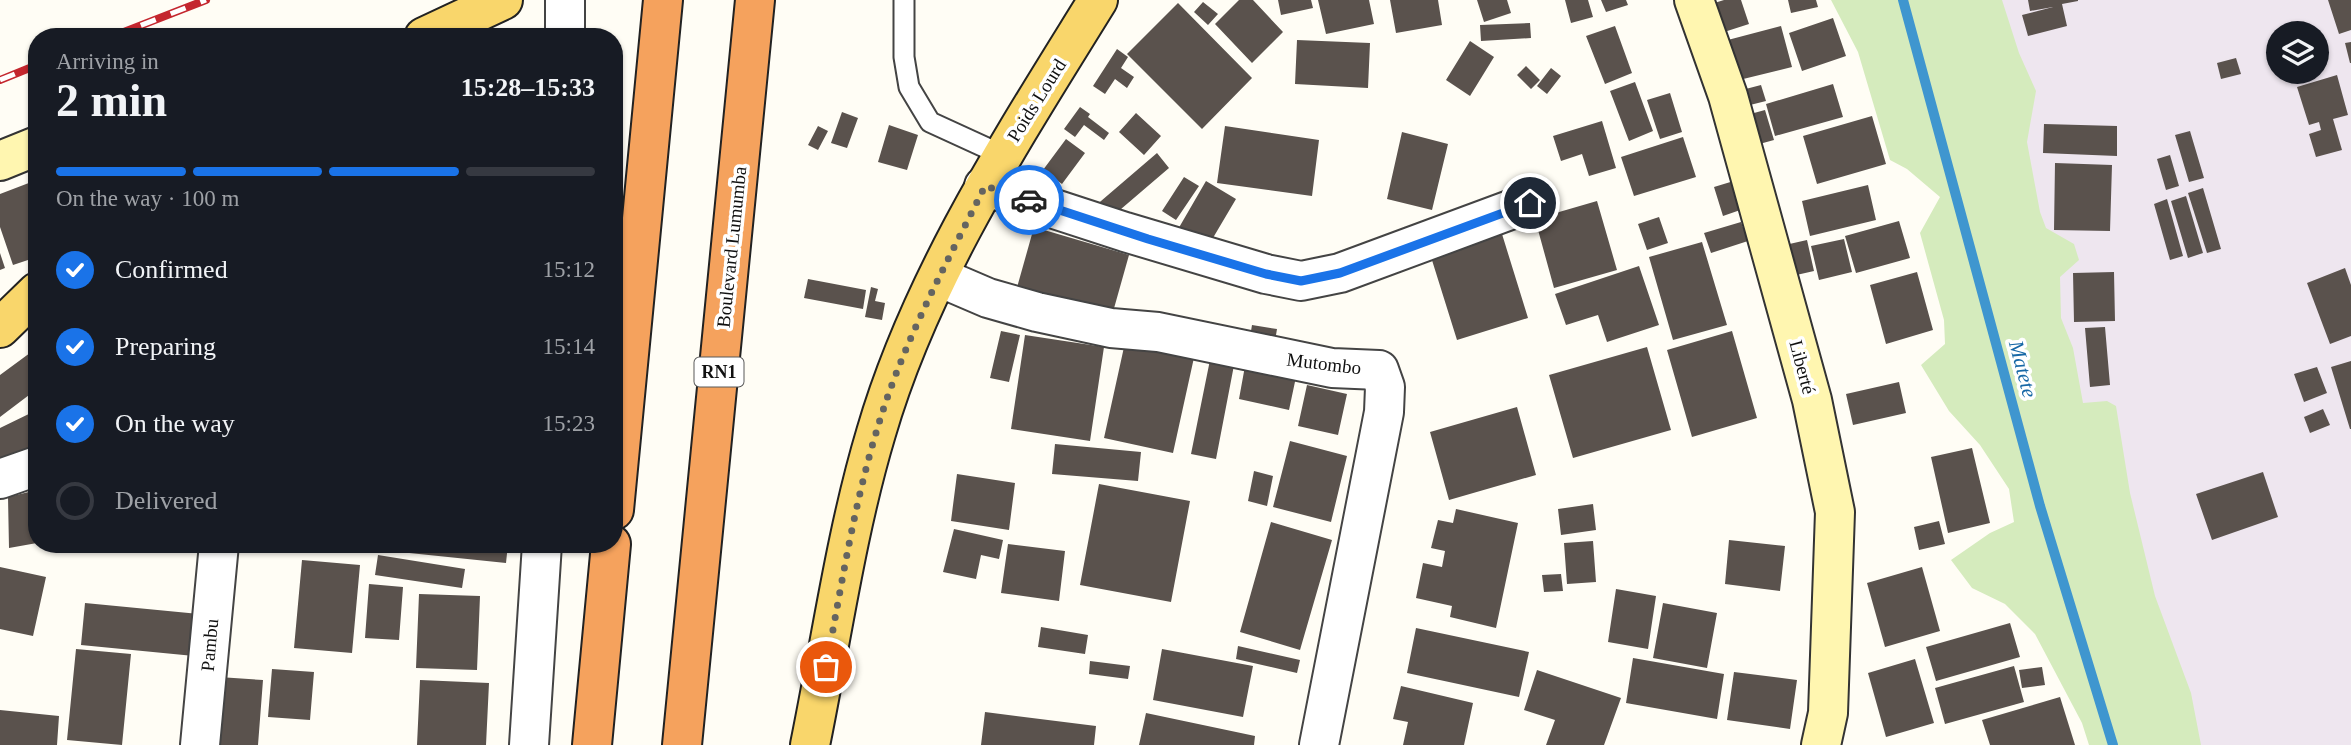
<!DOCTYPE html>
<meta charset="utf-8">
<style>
:root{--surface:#171b24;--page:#20242c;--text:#f1f3f6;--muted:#9ea1a6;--line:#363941;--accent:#1a73e8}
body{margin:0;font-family:Georgia,serif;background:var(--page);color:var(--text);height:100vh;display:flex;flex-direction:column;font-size:26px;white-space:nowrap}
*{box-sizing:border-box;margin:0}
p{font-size:23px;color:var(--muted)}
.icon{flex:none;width:38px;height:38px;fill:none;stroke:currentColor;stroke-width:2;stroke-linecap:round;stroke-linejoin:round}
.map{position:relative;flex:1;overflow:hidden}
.drawer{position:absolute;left:28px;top:28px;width:595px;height:525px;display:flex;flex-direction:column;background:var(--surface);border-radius:28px;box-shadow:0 2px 5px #0004}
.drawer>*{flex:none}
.fabs{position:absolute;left:2266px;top:21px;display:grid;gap:14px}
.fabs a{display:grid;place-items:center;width:63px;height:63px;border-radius:50%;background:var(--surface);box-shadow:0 2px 5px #0004;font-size:35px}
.pin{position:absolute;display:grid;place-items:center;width:60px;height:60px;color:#fff;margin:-30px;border:4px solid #fff;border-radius:50%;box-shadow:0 2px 7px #0007}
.courier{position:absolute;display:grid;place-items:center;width:70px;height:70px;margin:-35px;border:5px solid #1a73e8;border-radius:50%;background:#fff;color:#222;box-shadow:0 2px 9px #0007}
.summary em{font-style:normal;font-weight:700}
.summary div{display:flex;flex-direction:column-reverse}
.summary{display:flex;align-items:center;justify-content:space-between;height:119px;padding:0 28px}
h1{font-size:46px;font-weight:700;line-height:52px}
.bar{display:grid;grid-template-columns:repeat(4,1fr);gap:10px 7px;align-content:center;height:84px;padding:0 28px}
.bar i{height:9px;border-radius:5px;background:var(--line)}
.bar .on{background:var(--accent)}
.bar p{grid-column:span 4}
ol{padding:0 28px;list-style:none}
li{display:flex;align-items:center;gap:21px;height:77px}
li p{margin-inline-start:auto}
li .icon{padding:7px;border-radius:50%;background:var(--accent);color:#fff;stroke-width:4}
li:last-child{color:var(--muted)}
li i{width:38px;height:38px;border:4px solid var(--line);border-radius:50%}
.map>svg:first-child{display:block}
.industrial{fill:#eee6ef;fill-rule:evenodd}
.green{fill:#d5ebbd}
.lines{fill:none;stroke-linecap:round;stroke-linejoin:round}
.stream{stroke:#3f96cf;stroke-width:10}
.building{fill:#5a524d}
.lane-casing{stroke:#444;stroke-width:23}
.street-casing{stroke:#444;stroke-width:42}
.secondary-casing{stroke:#333;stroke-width:42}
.primary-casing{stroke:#222;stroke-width:42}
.highway-casing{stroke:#222;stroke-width:42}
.lane{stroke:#fff;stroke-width:19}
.street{stroke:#fff;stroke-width:38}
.secondary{stroke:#fff6b0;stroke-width:38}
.primary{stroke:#f9d66b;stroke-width:38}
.highway{stroke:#f5a25d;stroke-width:38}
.rail-casing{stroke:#c4262e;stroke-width:8}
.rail{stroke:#fff;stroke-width:5;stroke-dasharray:16;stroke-linecap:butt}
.done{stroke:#646461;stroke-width:7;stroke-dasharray:0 12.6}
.route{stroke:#1a73e8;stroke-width:9}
.labels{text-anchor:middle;stroke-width:7;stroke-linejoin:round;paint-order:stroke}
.shield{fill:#fff;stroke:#585858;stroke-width:2}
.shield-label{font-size:18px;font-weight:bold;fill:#111}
.street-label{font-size:19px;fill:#111;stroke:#fff}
.water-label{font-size:21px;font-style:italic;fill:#1768a6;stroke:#fff}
</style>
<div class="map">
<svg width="2351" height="745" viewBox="0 0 2351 745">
<rect width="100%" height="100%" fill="#fffdf5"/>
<path class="industrial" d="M1906 0H2351V745H2115ZM2278 33H2317V72H2278Z"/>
<path class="green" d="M1831 0H2002L2019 53 2036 91 2027 142 2040 212 2046 228 2074 244 2079 260 2060 277 2061 318 2073 348 2083 403 2107 401 2116 406 2130 493 2155 596 2191 693 2201 745H2089L2082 723 2035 634 2005 604 1972 588 1951 560 1990 533 2014 522 2009 489 1980 445 1949 411 1921 365 1945 344 1944 320 1920 233 1940 197 1907 169 1890 160 1858 52Z"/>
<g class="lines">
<path class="stream" d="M1903 0 2040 506 2113 745"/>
</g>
<path class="building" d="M1239 0H1253L1283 32 1252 63 1215 24Z
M1278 0H1311L1313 8 1281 15Z
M1318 0H1369L1374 24 1326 34Z
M1390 0H1438L1442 25 1396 33Z
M1477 0H1507L1511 13 1484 22Z
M1565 0H1588L1593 17 1571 23Z
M1601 0H1626L1628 5 1606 12Z
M1724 0H1741L1749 24 1721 33 1711 4Z
M1788 0H1816L1818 7 1791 13Z
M2028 0H2078V1L2062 4 2067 26 2028 36 2022 15 2053 7 2030 11Z
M2328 0H2351V30L2339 34Z
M1203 2 1218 14 1208 25 1194 12Z
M1178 3 1252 78 1202 129 1127 54Z
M1833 18 1846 56 1802 71 1789 33Z
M1530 23 1531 38 1481 41 1480 25Z
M1615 26 1632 73 1605 84 1586 36Z
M1781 26 1792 67 1735 81 1724 41Z
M1297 40 1370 43 1368 88 1295 84Z
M1470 41 1494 57 1470 96 1446 80Z
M2351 42V63H2350L2345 43Z
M1117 49 1128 57 1121 68 1134 77 1127 88 1115 79 1105 94 1093 86Z
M2236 58 2241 74 2221 79 2217 63Z
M1526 66 1540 80 1531 89 1517 75Z
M1551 68 1561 76 1547 94 1537 86Z
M2337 75 2348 115 2333 119 2342 150 2316 157 2309 134 2321 130 2319 122 2309 125 2297 87Z
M1635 82 1653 131 1629 141 1610 91Z
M1833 84 1843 117 1775 136 1766 104Z
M1761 85 1766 101 1742 107 1738 91Z
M1670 93 1682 132 1660 139 1647 100Z
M1080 107 1090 114 1088 117 1109 133 1104 140 1084 125 1075 137 1064 129Z
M1765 110 1774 140 1752 146 1743 116Z
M842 112 858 118 847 148 831 143Z
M1136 113 1161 136 1144 155 1119 132Z
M1872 116 1886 164 1817 184 1803 136Z
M1602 121 1616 168 1589 176 1582 154 1561 161 1553 136Z
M2044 124 2117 126V156L2043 153Z
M889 125 918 135 907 170 878 162Z
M818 126 828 131 818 150 808 145Z
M1225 126 1319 140 1312 196 1217 183Z
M2190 131 2204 178 2189 182 2175 135Z
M1402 132 1448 144 1432 210 1387 199Z
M1683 137 1696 177 1634 196 1621 157Z
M1066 139 1085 153 1062 184 1043 170Z
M1157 153 1169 168 1107 221 1094 207Z
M2170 155 2179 186 2166 190 2157 159Z
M2055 163 2112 165 2110 231 2054 230Z
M1184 177 1199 186 1176 220 1162 211Z
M1737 180 1746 208 1723 216 1714 187Z
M34 181 37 188V257L13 265 0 227V194Z
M1206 181 1236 199 1207 248 1177 231Z
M1868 185 1876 220 1810 236 1802 201Z
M2203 188 2221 249 2207 253 2188 193Z
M2186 196 2203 253 2188 258 2171 201Z
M2167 199 2183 256 2170 260 2154 204Z
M1597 201 1617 270 1554 288 1535 219Z
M1659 217 1668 243 1647 250 1638 224Z
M1899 221 1910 258 1856 273 1845 236Z
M1741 222 1748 241 1711 253 1704 233Z
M1034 227 1129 255 1111 319 1016 291Z
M1502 234 1528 318 1457 340 1431 257Z
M1844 239 1852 272 1819 280 1811 246Z
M1807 240 1814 271 1792 276 1785 245Z
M1702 242 1727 325 1673 340 1649 257Z
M0 253 5 268 0 270Z
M1639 266 1659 325 1607 342 1598 315 1566 325 1555 294Z
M2345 268 2351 285V336L2330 344 2307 283Z
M1917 272 1933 330 1886 344 1870 285Z
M2114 272 2115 321 2074 322 2073 273Z
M808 279 866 290 863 309 804 298Z
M871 287 878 289 875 301 885 303 882 320 865 317Z
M1252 325 1277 329 1274 347 1249 343Z
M2105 327 2110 385 2090 387 2085 328Z
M1001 331 1020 335 1009 382 990 378Z
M1732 331 1757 418 1692 437 1667 350Z
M1025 335 1104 347 1090 441 1011 429Z
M1126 338 1195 353 1173 453 1104 438Z
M1647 347 1671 430 1573 458 1549 375Z
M34 350 37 354V389L0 417V375Z
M1211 355 1235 360 1216 459 1191 454Z
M2351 361V429H2350L2331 367Z
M1245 366 1296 377 1289 410 1239 399Z
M2317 367 2327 393 2304 402 2294 374Z
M1899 382 1906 413 1853 425 1846 394Z
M1307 385 1347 394 1338 435 1298 426Z
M1517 407 1536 475 1449 500 1430 432Z
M2323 409 2330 425 2310 433 2304 417Z
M37 410V456L0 474V428Z
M1290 441 1347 456 1331 522 1273 507Z
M1055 444 1141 452 1138 481 1052 474Z
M1972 448 1990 523 1948 533 1931 457Z
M1254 471 1273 476 1267 506 1248 501Z
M2263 472 2278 517 2212 540 2196 494Z
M957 474 1015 483 1009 530 951 521Z
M1099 484 1190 501 1171 602 1080 585Z
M37 490V543L9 548 8 497Z
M1593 504 1596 530 1561 535 1558 509Z
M1456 509 1518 523 1496 628 1450 617 1452 606 1416 598 1423 563 1442 567 1445 551 1431 548 1438 520 1453 523Z
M1939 521 1945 544 1919 550 1914 527Z
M1271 522 1332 540 1300 650 1240 632Z
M954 529 1003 540 999 559 981 555 976 579 943 572Z
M1729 540 1785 546 1780 591 1725 584Z
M1593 541 1596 582 1567 584 1564 543Z
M305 544H354L353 550 305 546Z
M361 544H508L506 563 361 548Z
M1008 544 1065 551 1059 601 1001 593Z
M378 555 465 569 462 588 375 575Z
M302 560 360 565 352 653 294 648Z
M0 567 46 577 33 636 0 629Z
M1922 567 1940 631 1885 647 1867 583Z
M1561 574 1563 591 1544 592 1542 575Z
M369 584 403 587 399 640 365 638Z
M1616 589 1656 596 1648 649 1608 642Z
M419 594 480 596 477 670 416 668Z
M85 603 199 614 194 656 81 645Z
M1663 603 1717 613 1707 668 1653 658Z
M2010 623 2020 657 1936 681 1926 647Z
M1041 627 1088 635 1085 654 1038 647Z
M1416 628 1529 652 1519 697 1407 673Z
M1238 646 1300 660 1297 673 1236 659Z
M76 649 131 654 122 745 67 740Z
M1162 649 1253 666 1243 717 1153 700Z
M1633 658 1724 674 1717 719 1626 703Z
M1915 659 1934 723 1886 737 1868 673Z
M1090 661 1130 666 1128 679 1089 674Z
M2014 666 2024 702 1945 724 1935 688Z
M2042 667 2045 685 2022 688 2019 670Z
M272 669 314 672 310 720 268 717Z
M1537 670 1621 698 1604 745H1546L1555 720 1524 710Z
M1734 672 1797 680 1790 729 1727 720Z
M219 677 263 680 258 745H214Z
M420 680 489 683 486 745H417Z
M1401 686 1473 703 1464 745H1403L1408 722 1393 719Z
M2060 697 2075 745H1990L1982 720Z
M0 710 59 716 57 745H0Z
M985 712 1096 726 1094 745H981Z
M1146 713 1255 736 1254 745H1139Z"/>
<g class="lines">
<g class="lane-casing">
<path id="lane" d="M904 0V57L909 87 930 122 1002 155"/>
</g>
<g class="street-casing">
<path id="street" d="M565 0V37
M984 186 1125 232 1266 274 1301 281 1340 273 1529 203
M939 277 988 298 1037 312 1111 328 1158 332 1332 368 1379 370 1385 387 1384 412 1319 745
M0 479 37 466
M200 745 219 544
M529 745 542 544"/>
</g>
<g class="secondary-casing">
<path id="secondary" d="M1694 0 1728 96 1812 400 1835 512 1828 713 1821 745
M0 161 37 146"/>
</g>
<g class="primary-casing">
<path id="primary" d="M424 37 503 0
M0 328 37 292
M810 745C831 642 846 533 876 433 921 278 1014 136 1098 0"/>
</g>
<g class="highway-casing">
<path id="highway" d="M614 510 663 0
M592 745 611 544
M682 745 755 0"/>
</g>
<use href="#lane" class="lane"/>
<use href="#street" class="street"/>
<use href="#secondary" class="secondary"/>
<use href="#primary" class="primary"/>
<use href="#highway" class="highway"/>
<g class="rail-casing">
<path id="rail" d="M111 37 206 0
M0 80 37 65"/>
</g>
<use href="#rail" class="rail"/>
</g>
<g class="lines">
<path class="done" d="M826 667C841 589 853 509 876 433 901 346 945 266 985 186L1029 200"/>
<path class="route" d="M1029 200 1148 239 1266 274 1301 281 1340 273 1530 203"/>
</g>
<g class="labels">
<rect class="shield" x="694.5" y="357.5" width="49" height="29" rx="5"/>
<g class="shield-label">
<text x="719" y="378">RN1</text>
</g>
<g class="street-label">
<text transform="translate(1036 100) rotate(-58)" y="7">Poids Lourd</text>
<text transform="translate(731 247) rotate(-84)" y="7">Boulevard Lumumba</text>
<text transform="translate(1324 363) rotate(7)" y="7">Mutombo</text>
<text transform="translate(1803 367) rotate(75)" y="7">Liberté</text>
<text transform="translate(209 645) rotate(-85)" y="7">Pambu</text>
</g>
<g class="water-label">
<text transform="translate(2023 369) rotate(75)" y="7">Matete</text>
</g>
</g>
</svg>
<div class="fabs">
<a><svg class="icon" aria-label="layers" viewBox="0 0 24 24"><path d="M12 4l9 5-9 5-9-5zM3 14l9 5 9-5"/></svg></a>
</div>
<div class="pin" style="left:826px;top:667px;background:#ea580c"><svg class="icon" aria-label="bag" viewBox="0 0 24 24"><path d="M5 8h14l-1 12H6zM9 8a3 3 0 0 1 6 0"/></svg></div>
<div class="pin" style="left:1530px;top:203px;background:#1f2937"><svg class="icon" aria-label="home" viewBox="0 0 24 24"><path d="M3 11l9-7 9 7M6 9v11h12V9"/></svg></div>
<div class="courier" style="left:1029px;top:200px"><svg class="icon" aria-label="car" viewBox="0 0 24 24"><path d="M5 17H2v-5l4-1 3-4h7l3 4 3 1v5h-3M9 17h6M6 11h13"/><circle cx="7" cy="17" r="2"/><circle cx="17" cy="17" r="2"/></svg></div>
<section class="drawer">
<div class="summary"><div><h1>2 min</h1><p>Arriving in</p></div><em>15:28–15:33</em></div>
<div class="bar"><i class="on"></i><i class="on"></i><i class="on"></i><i></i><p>On the way · 100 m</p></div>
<ol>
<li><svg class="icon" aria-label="check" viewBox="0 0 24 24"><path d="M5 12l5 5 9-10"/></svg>Confirmed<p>15:12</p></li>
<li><svg class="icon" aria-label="check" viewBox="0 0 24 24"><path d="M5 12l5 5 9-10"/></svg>Preparing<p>15:14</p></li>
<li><svg class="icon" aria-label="check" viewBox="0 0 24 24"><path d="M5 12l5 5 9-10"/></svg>On the way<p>15:23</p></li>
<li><i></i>Delivered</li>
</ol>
</section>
</div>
